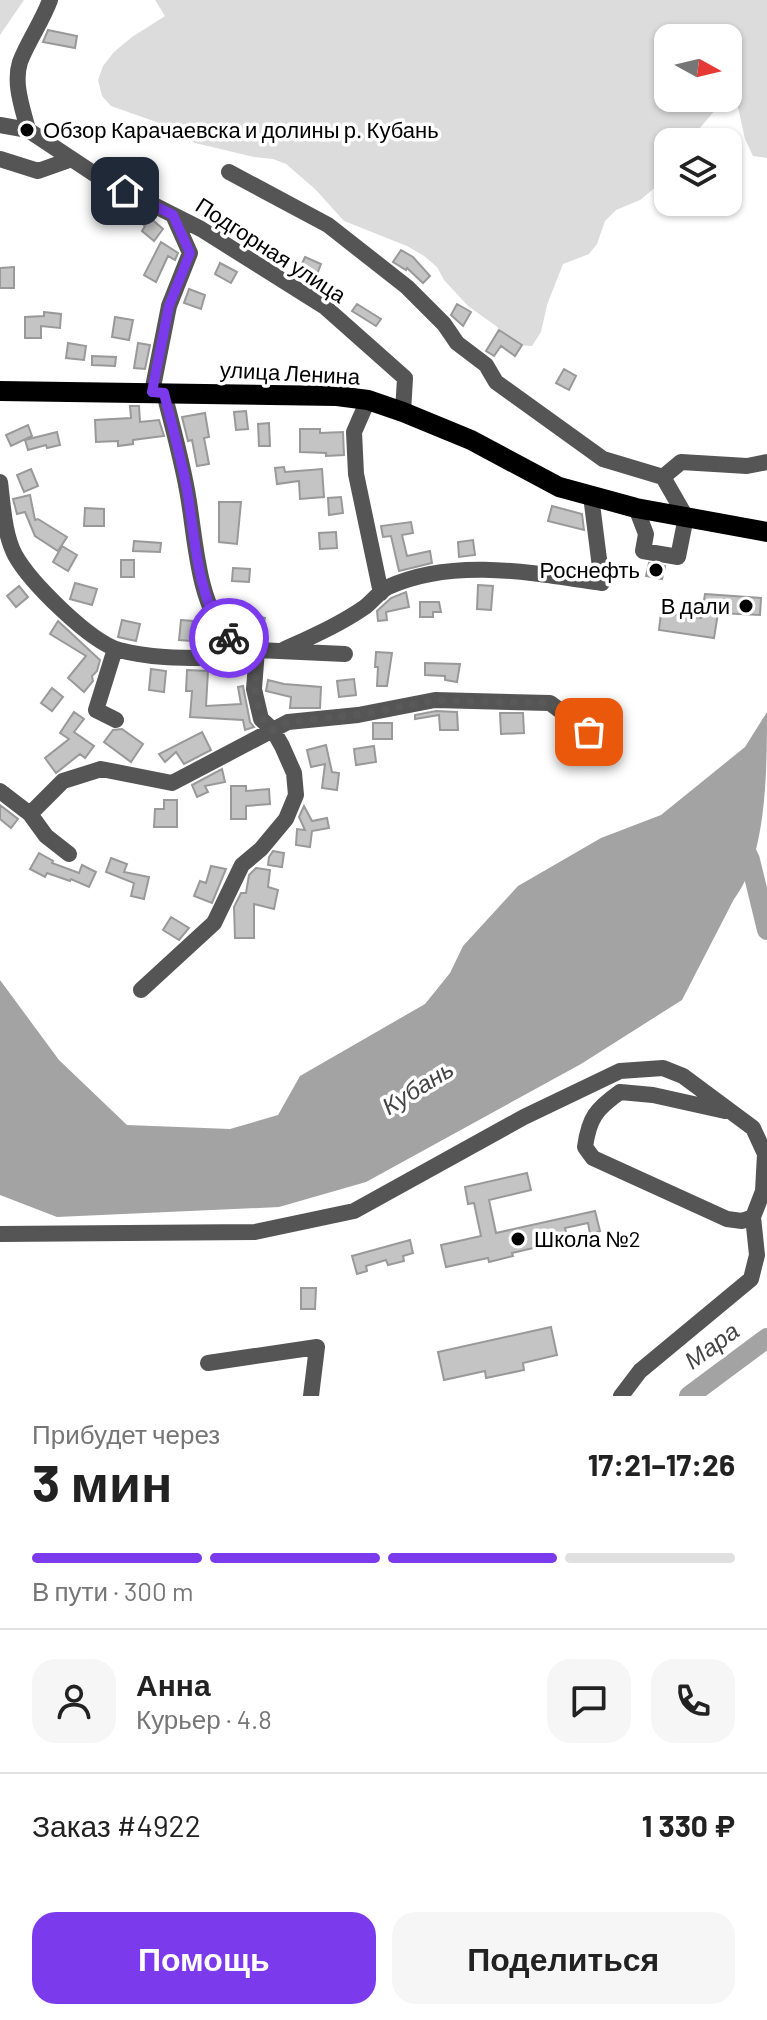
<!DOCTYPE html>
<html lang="ru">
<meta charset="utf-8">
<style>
:root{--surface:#fff;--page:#f6f6f6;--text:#222;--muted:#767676;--line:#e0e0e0;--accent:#7c3aed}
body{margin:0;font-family:Barlow,sans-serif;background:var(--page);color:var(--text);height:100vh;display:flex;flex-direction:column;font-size:30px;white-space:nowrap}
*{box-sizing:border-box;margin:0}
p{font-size:26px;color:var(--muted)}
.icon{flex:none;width:44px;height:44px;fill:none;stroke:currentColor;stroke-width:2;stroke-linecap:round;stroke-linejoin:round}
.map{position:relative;height:1396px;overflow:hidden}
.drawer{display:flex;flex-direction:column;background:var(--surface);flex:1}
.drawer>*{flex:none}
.needle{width:52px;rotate:98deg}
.tools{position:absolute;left:654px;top:24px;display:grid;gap:16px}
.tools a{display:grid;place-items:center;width:88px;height:88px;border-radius:16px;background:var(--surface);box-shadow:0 2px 6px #0004;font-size:40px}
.pin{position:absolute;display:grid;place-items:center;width:68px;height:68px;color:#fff;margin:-34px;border-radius:16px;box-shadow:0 4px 12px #0006}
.courier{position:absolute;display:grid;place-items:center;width:80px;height:80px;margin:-40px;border:6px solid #7c3aed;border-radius:50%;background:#fff;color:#222;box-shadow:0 2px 10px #0007}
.head em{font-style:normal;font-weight:700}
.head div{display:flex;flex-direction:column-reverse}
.head{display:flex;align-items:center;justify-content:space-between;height:136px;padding:0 32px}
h1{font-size:52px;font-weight:700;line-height:60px}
.bar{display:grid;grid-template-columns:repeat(4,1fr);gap:12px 8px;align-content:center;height:96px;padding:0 32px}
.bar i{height:10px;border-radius:6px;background:var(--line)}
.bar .current{background:var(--accent)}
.bar p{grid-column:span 4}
.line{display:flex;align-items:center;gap:20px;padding:0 32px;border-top:2px solid var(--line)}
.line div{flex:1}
.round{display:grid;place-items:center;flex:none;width:84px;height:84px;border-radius:24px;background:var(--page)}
.cta{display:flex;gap:16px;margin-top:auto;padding:16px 32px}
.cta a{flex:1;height:92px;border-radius:24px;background:var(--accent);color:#fff;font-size:32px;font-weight:700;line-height:92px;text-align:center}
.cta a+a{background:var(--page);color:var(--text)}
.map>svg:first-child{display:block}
.green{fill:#dcdcdc;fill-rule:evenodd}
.water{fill:#a3a3a3}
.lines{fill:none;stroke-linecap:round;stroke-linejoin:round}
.river{stroke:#a3a3a3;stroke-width:20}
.building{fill:#c4c4c4;stroke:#999;stroke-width:2}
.minor{stroke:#555;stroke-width:16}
.major{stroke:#000;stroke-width:20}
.done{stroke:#595959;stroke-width:8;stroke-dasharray:0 14.4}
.route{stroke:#7c3aed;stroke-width:10}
.poi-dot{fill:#000;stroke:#fff;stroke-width:3}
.labels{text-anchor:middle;stroke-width:7;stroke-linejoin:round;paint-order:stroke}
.poi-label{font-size:22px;fill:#000;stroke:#fff;text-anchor:start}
.street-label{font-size:22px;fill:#000;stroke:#fff}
.water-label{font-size:24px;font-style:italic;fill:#444;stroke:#fff}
</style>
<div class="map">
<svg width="767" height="1396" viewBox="0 0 767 1396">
<rect width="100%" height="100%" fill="#fff"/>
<path class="green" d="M0 0H24L0 35Z
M155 0H767V158L753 156 745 139 738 107 722 102 688 142H668L667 178 640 200 616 210 605 221 597 244 589 254 563 264 547 305 541 332 532 346 518 345 496 326 468 306 444 280 437 267 424 256 407 246 344 221 315 189 286 164 273 159 254 157 195 143 162 124 111 106 102 96 98 80 103 66 114 52 132 37 165 16ZM668 38H728V98H668Z"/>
<path class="water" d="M767 712C767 770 767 856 734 899L682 1000 581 1064 366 1182 279 1207 57 1217 0 1195V980L59 1060 127 1125 230 1129 278 1115 300 1076 425 1004 450 973 463 946 518 886 601 838 661 815 745 747Z"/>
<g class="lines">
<path class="river" d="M744 847 750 860 767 930
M689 1396 767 1338"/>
</g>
<path class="building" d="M48 30 77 36 75 48 43 42Z
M148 216 163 229 154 241 142 231 145 226 140 222Z
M161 242 178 253 175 260 168 256 156 282 144 275Z
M401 250 413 257 430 276 423 283 407 268 406 270 393 262Z
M305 257 321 264 316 277 299 270Z
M220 263 237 272 231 283 215 274Z
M14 267V288H0V268Z
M189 289 205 295 201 309 184 303Z
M357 304 381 319 376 326 352 311Z
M457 304 471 312 463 326 451 315Z
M44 312 61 314 60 328 41 326V338H25V317L44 316Z
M115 317 133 320 129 340 112 337Z
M499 330 522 345 515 356 501 346 494 356 486 351Z
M68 343 86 346 84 360 66 358Z
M138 343 150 345 145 369 134 368Z
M92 356 116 357 115 366 92 365Z
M564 369 576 376 569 390 556 383Z
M130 406H139L140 422 159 420 164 436 133 440V444L118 446V441L96 442 95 420 131 418Z
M246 411 248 429 236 430 234 412Z
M205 413 209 437 204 438 209 464 197 466 192 440 188 441 182 417Z
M269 423 270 446H259L258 424Z
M28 425 32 436 11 446 6 435Z
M300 429H320V433L343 432 344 455 326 456V453L300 452Z
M57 432 60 445 47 448 46 445 28 450 25 440Z
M284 467 285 472 322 469 324 497 300 499 299 481 277 484 275 468Z
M31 469 38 486 24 492 17 475Z
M30 495 35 520 38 519 67 537 58 551 35 536 25 512 17 514 13 499Z
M341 497 343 513 329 515 328 498Z
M219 502H241L237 544 219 542Z
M552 506 582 514 584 530 548 521Z
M85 508 104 509V526H84Z
M411 522 413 533 402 535 407 556 430 551 432 563 399 571 391 536 383 537 381 526Z
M336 532 337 548 320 549 319 533Z
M473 540 475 555 459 557 458 542Z
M134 541 161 543 160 552 133 551Z
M62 546 77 555 68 571 53 562Z
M121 560H134V577H121Z
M649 563 665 566 662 579 646 576Z
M233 568 250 569 249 582 232 581Z
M75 583 97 589 92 605 70 599Z
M478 585 493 586 491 610 477 609Z
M19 586 28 597 16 607 7 596Z
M406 592 409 607 386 612 387 620 378 621 377 611 391 598Z
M705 594 761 598 760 615 718 613 714 638 659 630 661 613 701 618Z
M420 602H439L441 612H433V617H420Z
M251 614 265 618 261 636 246 632Z
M122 620 140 624 136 641 118 637Z
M181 620 193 621 191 641 179 640Z
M58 621 100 660 97 671 92 676 93 681 84 692 68 678 86 656 50 634Z
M376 652 392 653 387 686H377L378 667H375Z
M425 663 460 664 457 682 445 680V676L425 675Z
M151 669 166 671 164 692 149 690Z
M187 670 208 671 206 706 241 704 238 687 243 686 250 722 254 727 245 730 243 720 190 717 192 691H186Z
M354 679 356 695 339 697 337 681Z
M268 680 284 684 321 687 320 708H290L291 697 266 691Z
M52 688 63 697 52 711 41 703Z
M436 711 457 712 458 730H440L439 715 415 719V715Z
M74 712 84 719 74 732 94 746 85 758 80 754 56 773 45 758 69 739 60 733Z
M500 713H523L524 733 501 734Z
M373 723H392V739H373Z
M122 729 143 744 131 762 104 742 113 730Z
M202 732 211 750 184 764 176 752 165 762 159 754Z
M326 745 332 772 339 773 337 790 322 788 325 764 311 767 307 750Z
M374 746 376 762 356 765 354 749Z
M222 769 225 782 205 786 208 792 197 797 192 785Z
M231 786H246V791L269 789 270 804 246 806V819H231Z
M164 800H177V827H154L155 809H164Z
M0 805 18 819 11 828 0 819Z
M304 806 312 821 327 818 329 828 312 831 310 847 296 845 297 829 305 830 299 817Z
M273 851 284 853 282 867 268 865 269 857Z
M39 853 53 861 52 863 79 873 82 865 96 872 89 887 71 879 70 881 47 873 45 877 30 869Z
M111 858 127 864 124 872 149 877 144 899 131 896 134 883 106 872Z
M211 866 226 869 212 903 194 896 200 881 206 883Z
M256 868 270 870 268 887 278 890 274 909 254 904V938H235L234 907 241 893H246L249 875Z
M171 917 189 928 179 940 163 930Z
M527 1173 531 1190 489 1200 496 1233 595 1211 600 1231 590 1234 588 1223 565 1228 568 1240 512 1253 513 1256 489 1262 488 1258 446 1267 441 1245 481 1236 474 1203 468 1204 465 1187Z
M410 1240 413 1253 403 1256 404 1261 388 1265 386 1260 366 1266 367 1271 357 1274 352 1256Z
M301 1288H316L315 1309H301Z
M551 1327 557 1355 523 1363 524 1370 486 1378 485 1371 444 1380 438 1352Z"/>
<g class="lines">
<path class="minor" d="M50 0C42 22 28 41 20 62 13 84 23 109 28 130L102 179 201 229 325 307 405 378 403 412
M0 125 28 130
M0 159 38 171 72 159
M229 172 328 225 407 287 444 324 457 343 486 365 496 382 603 459 663 477 686 517 678 557 643 551 646 534 636 508
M152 392 169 306 190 253 173 215
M164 393C172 425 181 457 187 490 196 538 196 599 228 638
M368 400 354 432 356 474 381 593
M663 477 681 462 747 466 767 462
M0 482C3 505 4 534 15 555 30 582 89 641 119 650 150 658 179 658 211 658L228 638 257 650 345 654
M115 649 96 710 116 720
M283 650C311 637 339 625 365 607 373 601 379 592 388 587 454 557 533 573 602 583L591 496
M0 791 30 814 63 781 101 769 172 783 288 722 358 715 435 700 550 703 589 732
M30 814 46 836 69 854
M141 990 214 923 242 865 261 849 286 819 296 795 294 773 282 746 273 730 261 719 254 689 257 650
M725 1111 653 1095 620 1092C596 1109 589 1118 585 1147L593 1158 727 1219 742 1221 753 1217
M0 1234 255 1232 354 1211 524 1117 620 1071 663 1068 683 1076 753 1128 765 1154 763 1191 753 1217 757 1255 751 1279 640 1371 621 1396
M208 1363 317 1347 311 1396"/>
<path class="major" d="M0 391 337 396 368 400 403 412 471 440 559 487 636 508 767 532"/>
</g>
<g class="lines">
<path class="done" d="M229 638 257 650C255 679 250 709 273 730L288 722 358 715 435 700 550 703 589 732"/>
<path class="route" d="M125 191 173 215 190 253 169 306 152 392 164 393C172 425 181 457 187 490 195 535 197 604 229 638"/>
</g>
<g class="poi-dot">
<circle cx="27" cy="130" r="8"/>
<circle cx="656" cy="570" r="8"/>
<circle cx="746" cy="606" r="8"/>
<circle cx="518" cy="1239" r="8"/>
</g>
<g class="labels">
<g class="poi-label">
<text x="43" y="138">Обзор Карачаевска и долины р. Кубань</text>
<text x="640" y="578" text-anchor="end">Роснефть</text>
<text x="730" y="614" text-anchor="end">В дали</text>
<text x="534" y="1247">Школа №2</text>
</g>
<g class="street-label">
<text transform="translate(271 250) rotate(33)" y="8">Подгорная улица</text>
<text transform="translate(290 373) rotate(3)" y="8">улица Ленина</text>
</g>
<g class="water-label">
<text transform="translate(418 1088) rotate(-32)" y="8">Кубань</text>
<text transform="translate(712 1346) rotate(-36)" y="8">Мара</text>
</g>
</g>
</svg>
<div class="tools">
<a><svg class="needle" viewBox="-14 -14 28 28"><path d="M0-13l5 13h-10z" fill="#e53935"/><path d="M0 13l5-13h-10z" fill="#767676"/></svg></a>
<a><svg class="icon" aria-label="layers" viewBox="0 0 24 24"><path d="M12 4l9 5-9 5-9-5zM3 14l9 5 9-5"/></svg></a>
</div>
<div class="pin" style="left:589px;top:732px;background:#ea580c"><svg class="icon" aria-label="bag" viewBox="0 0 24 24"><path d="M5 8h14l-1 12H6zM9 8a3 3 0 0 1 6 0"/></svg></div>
<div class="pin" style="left:125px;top:191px;background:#1f2937"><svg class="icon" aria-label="home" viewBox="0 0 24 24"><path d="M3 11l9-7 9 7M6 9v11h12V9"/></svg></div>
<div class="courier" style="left:229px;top:638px"><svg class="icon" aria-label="bike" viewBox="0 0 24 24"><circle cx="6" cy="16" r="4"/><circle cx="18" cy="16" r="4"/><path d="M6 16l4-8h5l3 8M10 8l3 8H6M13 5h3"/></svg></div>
</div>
<section class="drawer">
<div class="head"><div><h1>3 мин</h1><p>Прибудет через</p></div><em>17:21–17:26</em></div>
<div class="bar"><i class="current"></i><i class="current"></i><i class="current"></i><i></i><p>В пути · 300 m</p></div>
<div class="line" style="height:144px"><a class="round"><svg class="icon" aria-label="person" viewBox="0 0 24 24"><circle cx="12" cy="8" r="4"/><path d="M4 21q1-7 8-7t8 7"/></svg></a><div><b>Анна</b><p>Курьер · 4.8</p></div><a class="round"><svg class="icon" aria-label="chat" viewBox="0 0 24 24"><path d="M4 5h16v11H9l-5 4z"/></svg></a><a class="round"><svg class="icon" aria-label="phone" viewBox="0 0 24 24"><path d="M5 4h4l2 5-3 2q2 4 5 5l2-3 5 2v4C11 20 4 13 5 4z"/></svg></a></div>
<div class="line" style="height:104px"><div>Заказ #4922</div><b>1 330 ₽</b></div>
<div class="cta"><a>Помощь</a><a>Поделиться</a></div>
</section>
